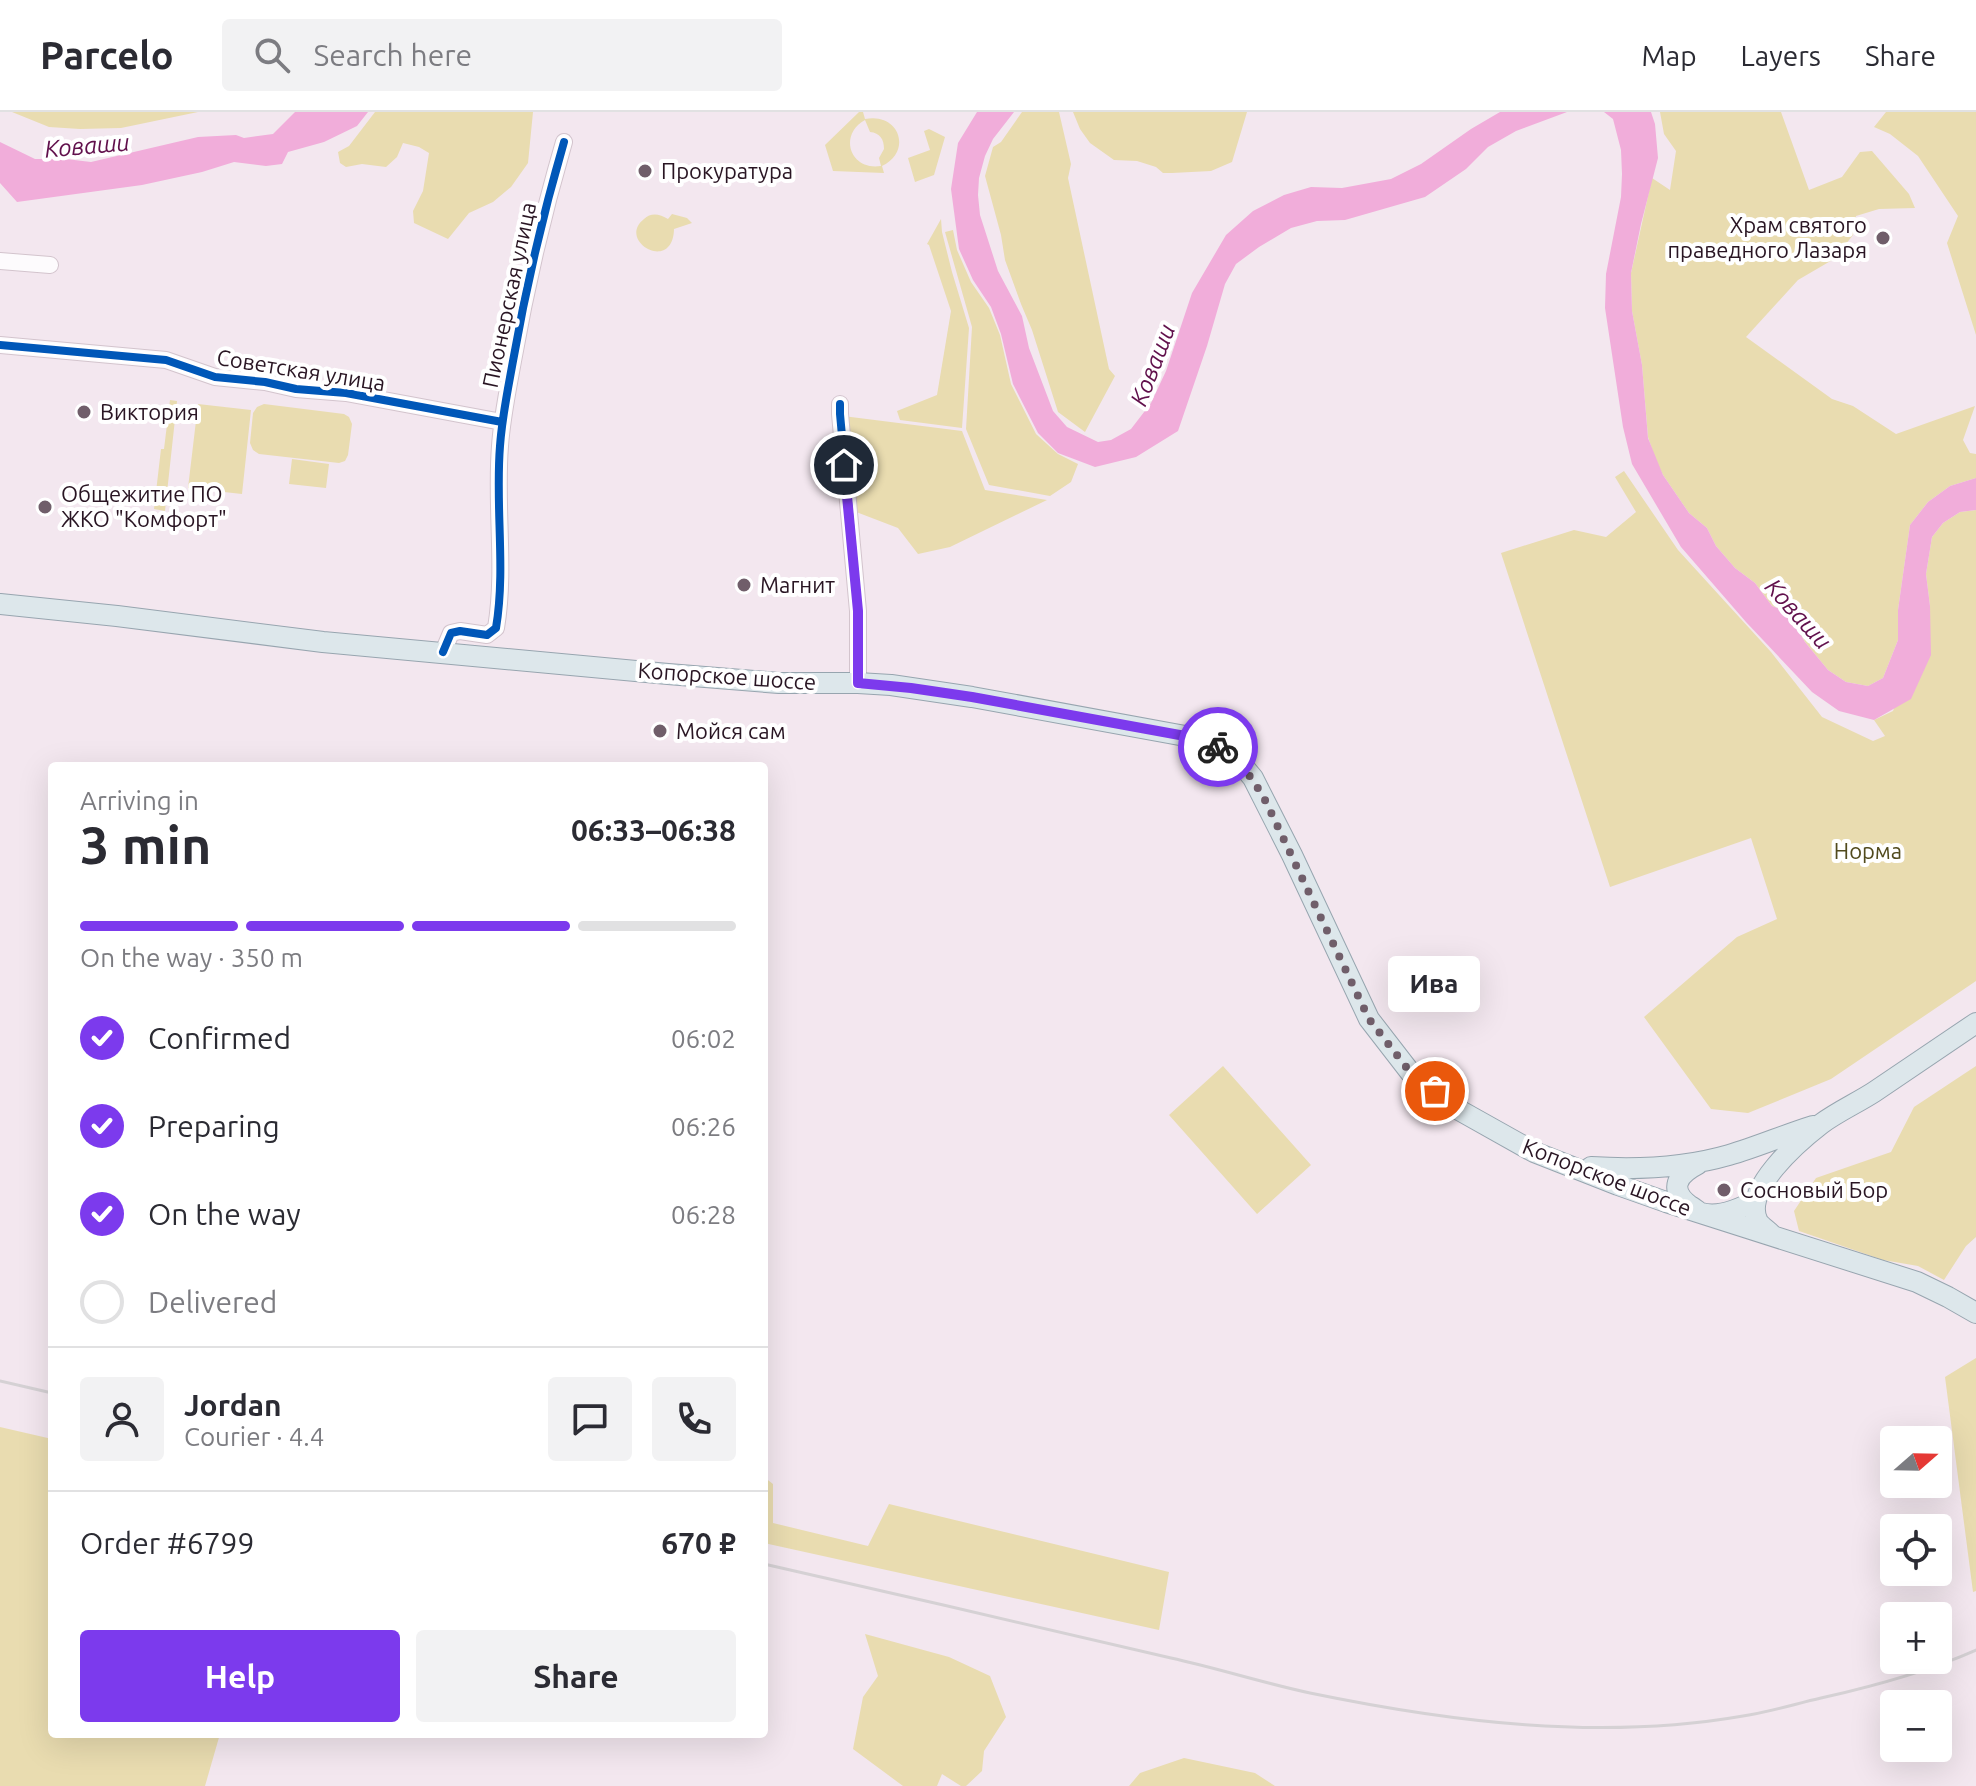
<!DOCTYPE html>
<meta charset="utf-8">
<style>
:root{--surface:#fff;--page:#f2f2f3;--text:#2b2b33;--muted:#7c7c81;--line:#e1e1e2;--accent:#7c3aed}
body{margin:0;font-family:Ubuntu,sans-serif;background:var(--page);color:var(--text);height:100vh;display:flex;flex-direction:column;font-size:30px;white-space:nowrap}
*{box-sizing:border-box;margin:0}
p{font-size:26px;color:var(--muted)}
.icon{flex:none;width:44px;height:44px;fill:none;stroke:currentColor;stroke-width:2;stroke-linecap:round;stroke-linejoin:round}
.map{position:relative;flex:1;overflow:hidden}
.side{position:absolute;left:48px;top:650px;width:720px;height:976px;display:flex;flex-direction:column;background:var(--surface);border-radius:8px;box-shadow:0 8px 32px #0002}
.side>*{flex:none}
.needle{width:52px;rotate:70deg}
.fabs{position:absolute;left:1880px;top:1314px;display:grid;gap:16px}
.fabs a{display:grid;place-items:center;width:72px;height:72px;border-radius:8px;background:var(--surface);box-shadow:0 8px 32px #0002;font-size:40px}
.pin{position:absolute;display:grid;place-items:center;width:68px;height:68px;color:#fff;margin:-34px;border:4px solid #fff;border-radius:50%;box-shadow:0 2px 8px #0007}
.courier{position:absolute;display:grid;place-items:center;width:80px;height:80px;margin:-40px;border:6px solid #7c3aed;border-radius:50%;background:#fff;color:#222;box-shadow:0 2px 10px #0007}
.bubble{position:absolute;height:56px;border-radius:8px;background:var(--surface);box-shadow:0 8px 32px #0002;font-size:26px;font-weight:700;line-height:56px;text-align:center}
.headline em{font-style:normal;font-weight:700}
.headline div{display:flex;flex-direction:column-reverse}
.headline{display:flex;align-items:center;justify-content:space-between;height:136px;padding:0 32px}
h1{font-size:52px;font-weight:700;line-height:60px}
.bar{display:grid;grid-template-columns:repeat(4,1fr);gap:12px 8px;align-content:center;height:96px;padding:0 32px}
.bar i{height:10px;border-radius:6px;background:var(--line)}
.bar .on{background:var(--accent)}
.bar p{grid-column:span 4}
.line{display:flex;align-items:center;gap:20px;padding:0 32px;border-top:2px solid var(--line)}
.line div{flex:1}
.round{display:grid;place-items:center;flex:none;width:84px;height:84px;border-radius:8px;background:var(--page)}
ol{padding:0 32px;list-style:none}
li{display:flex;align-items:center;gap:24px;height:88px}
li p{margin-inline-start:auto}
li .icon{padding:8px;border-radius:50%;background:var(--accent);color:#fff;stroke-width:4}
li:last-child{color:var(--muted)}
li i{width:44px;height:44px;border:4px solid var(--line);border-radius:50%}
.action{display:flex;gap:16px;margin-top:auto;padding:16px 32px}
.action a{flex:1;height:92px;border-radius:8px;background:var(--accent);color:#fff;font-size:32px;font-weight:700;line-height:92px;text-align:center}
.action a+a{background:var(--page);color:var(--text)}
header{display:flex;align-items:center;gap:48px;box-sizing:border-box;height:112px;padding:0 40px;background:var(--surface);border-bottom:2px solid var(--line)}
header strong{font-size:38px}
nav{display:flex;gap:44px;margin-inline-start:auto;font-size:28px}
.search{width:560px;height:72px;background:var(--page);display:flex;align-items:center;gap:20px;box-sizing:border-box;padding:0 28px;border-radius:8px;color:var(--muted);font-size:30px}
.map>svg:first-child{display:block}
.green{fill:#e9dcb0;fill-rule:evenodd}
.water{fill:#f1adda}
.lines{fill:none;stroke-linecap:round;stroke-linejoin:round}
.minor-casing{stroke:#d3c4cd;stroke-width:18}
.major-casing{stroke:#97a5af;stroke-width:22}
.minor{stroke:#fdfbfd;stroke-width:16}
.major{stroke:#dde7eb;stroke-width:20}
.rail{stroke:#d5d1d4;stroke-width:3}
.cycleway-casing{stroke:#fff;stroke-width:13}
.cycleway{stroke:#0057b8;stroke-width:8}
.done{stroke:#705e6a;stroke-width:8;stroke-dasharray:0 14.4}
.route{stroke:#7c3aed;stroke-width:10}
.poi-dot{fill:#705e6a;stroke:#fff;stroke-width:3}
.labels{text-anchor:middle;stroke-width:8;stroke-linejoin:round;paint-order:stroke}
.poi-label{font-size:22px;fill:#291523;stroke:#fff;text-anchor:start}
.street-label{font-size:22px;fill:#291523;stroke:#fff}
.park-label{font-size:22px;fill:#514a1d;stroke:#fff}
.water-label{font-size:24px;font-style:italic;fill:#61104c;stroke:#fff}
</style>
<header>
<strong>Parcelo</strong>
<div class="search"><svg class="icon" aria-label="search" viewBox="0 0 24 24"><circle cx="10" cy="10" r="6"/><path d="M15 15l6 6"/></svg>Search here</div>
<nav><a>Map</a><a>Layers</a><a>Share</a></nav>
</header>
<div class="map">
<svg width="1976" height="1674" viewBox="0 0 1976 1674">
<rect width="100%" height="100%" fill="#f3e7ef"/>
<path class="green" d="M12 0H198L121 16 80 17 49 15Z
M375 0H533L528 51 511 75 493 90 469 101 448 127 414 111 413 99 423 79 429 41 419 35 403 31 397 45 386 55 362 52 346 55 340 51 338 40 349 34Z
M859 0H863L865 7C899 0 913 39 882 54L884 61 833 59 825 33ZM865 8 870 20C880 21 884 27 884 37L879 46 881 54C850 59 838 23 865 8Z
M1022 0H1059L1071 52 1068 66 1109 257 1115 264 1085 320 1058 300 1032 218 1021 192 1005 148 1001 123 985 64 993 35 1001 30Z
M1073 0H1247L1232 50 1211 59 1172 61H1163L1156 55 1137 49 1114 48 1090 31 1080 17Z
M1660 0H1781L1809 78 1842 65 1860 40 1872 39 1909 82 1915 96 1879 97 1856 104 1853 123 1834 147 1798 168 1746 225 1832 287 1853 294 1896 322 1975 294 1963 328 1970 341 1976 342V366L1950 374 1928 390 1910 413 1898 498V528L1883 566 1868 574 1846 570 1828 558 1805 530 1788 500 1772 494 1755 471 1735 456 1716 434 1707 416 1689 401 1663 363 1656 349 1648 325 1642 253 1632 199 1631 161 1652 66 1670 78 1676 39 1664 22Z
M1886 0H1976V223L1947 131 1958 104 1918 44 1890 22 1874 15Z
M929 17 945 25 934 63 915 70 908 46 930 38 924 19Z
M672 102 687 106 692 111 674 117C673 162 616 129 644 107 651 100 660 102 668 107Z
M941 107 942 120 952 160 969 216 962 316 900 308 897 299 937 283 951 199 929 133 927 132Z
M953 118 957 138 971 170 989 196 1000 223 1011 272 1036 322 1058 342 1078 352 1071 370 1050 384 989 373 966 317 972 215 945 120Z
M170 288 177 289 165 399 154 397 161 337H164Z
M198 292 251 298 242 382 188 376Z
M264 292 344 302 349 305 352 312 348 343 345 349 339 351 259 342 253 338 250 331 253 301 257 295Z
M843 304 962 319 985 378 1047 388 950 435 918 442 898 416 851 398Z
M292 347 329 352 326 376 289 372Z
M1624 359 1678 438 1771 540 1822 605 1873 629 1885 624 1874 608 1893 599 1930 494 1926 462 1932 425 1943 411 1960 400 1976 398V869L1831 967 1748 1001 1711 997 1644 905 1737 825 1777 807 1751 726 1610 775 1501 441 1574 418 1606 425 1636 400 1615 365Z
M1223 954 1311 1053 1257 1102 1169 1003Z
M1976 954V1125L1966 1134 1944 1168 1918 1154 1883 1148 1799 1119 1794 1099 1816 1066 1891 1040 1914 995Z
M1976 1246V1479L1973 1480 1945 1265Z
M0 1315 52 1327V1622H220L205 1674H0Z
M764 1365 773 1372V1411L868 1434 889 1392 1169 1460 1159 1518 764 1431Z
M865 1522 949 1545 990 1564 1006 1605 984 1639 982 1659 966 1674H961L942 1662 937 1674H903L853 1637 863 1585 878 1564Z
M1184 1646 1255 1661 1275 1674H1129L1140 1661Z"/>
<path class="water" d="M295 0H368L357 14 324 30 288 40 282 52 266 54 234 50 202 60 142 73 17 90 0 71V30L35 47H66L91 50 198 25 236 23 244 26 273 22Z
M977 0H1014L993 27 985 44 979 66 978 83 980 103 998 159 1022 204 1029 236 1053 299 1067 315 1098 330 1111 328 1131 317 1151 291 1166 259 1192 181 1226 123 1253 99 1284 83 1311 75 1342 76 1391 67 1421 52 1471 17 1500 0H1567L1516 19 1488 35 1466 57 1425 85 1345 108 1317 109 1291 116 1259 135 1236 152 1225 172 1207 234 1178 319 1136 345 1095 355 1058 341 1038 321 1013 272 1001 222 991 195 973 168 959 137 951 77 958 31Z
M1604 0H1651L1655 12 1658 46 1641 112 1631 161 1632 199 1642 253 1648 326 1663 363 1689 401 1707 416 1716 434 1735 456 1755 471 1772 494 1788 500 1805 530 1828 558 1846 570 1868 574 1883 566 1898 528V498L1910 413 1928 390 1950 374 1976 366V398L1960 400 1943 411 1932 425 1926 462 1930 494 1931 543 1911 587 1874 608 1839 599 1812 580 1746 510 1681 435 1632 352 1623 315 1605 196 1606 162 1621 85 1622 62 1621 38 1613 7Z"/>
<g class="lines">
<g class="minor-casing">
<path id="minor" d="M0 149 50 153
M0 233 166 248 215 265 265 270 296 277 346 281 502 310
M840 292V302L858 499V571
M443 540 451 521 460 519 487 523 496 516C506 456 495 395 500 334 502 305 508 277 513 249 526 175 543 102 564 30"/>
</g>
<g class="major-casing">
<path id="major" d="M0 492 117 504 323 530 668 562 779 571H858L891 573 972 585 1196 626 1218 635 1238 648 1253 666 1292 743 1369 907 1410 960 1459 998 1534 1040 1618 1073 1666 1090 1917 1170 1948 1185 1976 1201
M1698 1052C1677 1063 1668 1077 1690 1094 1693 1095 1698 1100 1701 1101 1719 1106 1740 1097 1756 1088
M1591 1055C1637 1058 1684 1056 1729 1043 1757 1035 1784 1023 1813 1014
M1771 1122C1767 1118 1761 1114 1758 1110 1741 1078 1799 1029 1821 1012 1837 1000 1857 991 1874 980 1908 957 1942 934 1976 911"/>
</g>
<use href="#minor" class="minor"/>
<use href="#major" class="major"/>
<path class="rail" d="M0 1269 52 1281
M764 1452C900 1483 1035 1514 1171 1546 1217 1556 1263 1571 1310 1581 1450 1610 1600 1629 1743 1604 1769 1600 1795 1592 1821 1586 1874 1574 1927 1560 1976 1538"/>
<g class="cycleway-casing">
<path id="cycleway" d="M0 233 166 248 215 265 265 270 296 277 346 281 502 310
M840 292V302L858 499V571
M443 540 451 521 460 519 487 523 496 516C506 456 495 395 500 334 502 305 508 277 513 249 526 175 543 102 564 30"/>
</g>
<use href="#cycleway" class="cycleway"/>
</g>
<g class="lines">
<path class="done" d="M1218 635C1242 651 1252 665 1266 690L1369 907 1410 960 1435 979"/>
<path class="route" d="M844 353 858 499V571L911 576 972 585 1196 626 1218 635"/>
</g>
<g class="poi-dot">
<circle cx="645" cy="59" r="8"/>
<circle cx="1883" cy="126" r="8"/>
<circle cx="84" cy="300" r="8"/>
<circle cx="45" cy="395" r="8"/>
<circle cx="744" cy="473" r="8"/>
<circle cx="660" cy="619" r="8"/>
<circle cx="1724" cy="1078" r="8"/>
</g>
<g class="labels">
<g class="poi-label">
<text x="661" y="67">Прокуратура</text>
<text x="1867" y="121" text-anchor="end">Храм святого<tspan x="1867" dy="25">праведного Лазаря</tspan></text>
<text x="100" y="308">Виктория</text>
<text x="61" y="390">Общежитие ПО<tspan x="61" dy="25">ЖКО "Комфорт"</tspan></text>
<text x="760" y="481">Магнит</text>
<text x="676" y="627">Мойся сам</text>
<text x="1740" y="1086">Сосновый Бор</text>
</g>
<g class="street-label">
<text transform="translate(509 183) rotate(-78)" y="8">Пионерская улица</text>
<text transform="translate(301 258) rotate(9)" y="8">Советская улица</text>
<text transform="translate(727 564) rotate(4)" y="8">Копорское шоссе</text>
<text transform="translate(1607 1065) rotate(21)" y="8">Копорское шоссе</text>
</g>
<g class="park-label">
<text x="1868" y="747">Норма</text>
</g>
<g class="water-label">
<text transform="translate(87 34) rotate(-5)" y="8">Коваши</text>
<text transform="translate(1153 253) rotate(-69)" y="8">Коваши</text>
<text transform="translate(1798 502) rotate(48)" y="8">Коваши</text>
</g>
</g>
</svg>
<div class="fabs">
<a><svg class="needle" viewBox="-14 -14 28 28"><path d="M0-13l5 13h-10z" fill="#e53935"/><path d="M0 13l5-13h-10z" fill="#7c7c81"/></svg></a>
<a><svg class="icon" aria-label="locate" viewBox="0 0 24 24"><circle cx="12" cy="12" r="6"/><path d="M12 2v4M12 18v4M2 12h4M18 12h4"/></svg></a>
<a>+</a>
<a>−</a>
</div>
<div class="pin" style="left:1435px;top:979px;background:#ea580c"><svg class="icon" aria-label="bag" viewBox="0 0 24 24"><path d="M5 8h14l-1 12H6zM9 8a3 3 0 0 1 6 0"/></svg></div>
<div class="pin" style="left:844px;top:353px;background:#1f2937"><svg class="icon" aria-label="home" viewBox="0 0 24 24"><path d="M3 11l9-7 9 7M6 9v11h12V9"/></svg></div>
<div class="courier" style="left:1218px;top:635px"><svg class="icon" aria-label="bike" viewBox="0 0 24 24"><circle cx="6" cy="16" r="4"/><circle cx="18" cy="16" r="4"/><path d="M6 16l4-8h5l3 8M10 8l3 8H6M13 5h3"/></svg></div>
<div class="bubble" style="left:1388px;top:844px;width:92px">Ива</div>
<section class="side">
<div class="headline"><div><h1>3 min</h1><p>Arriving in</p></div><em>06:33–06:38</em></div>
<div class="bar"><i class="on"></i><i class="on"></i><i class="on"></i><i></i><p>On the way · 350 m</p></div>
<ol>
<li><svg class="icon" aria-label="check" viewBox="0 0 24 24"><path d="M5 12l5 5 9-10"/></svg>Confirmed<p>06:02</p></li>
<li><svg class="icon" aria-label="check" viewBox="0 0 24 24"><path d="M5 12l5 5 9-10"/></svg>Preparing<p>06:26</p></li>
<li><svg class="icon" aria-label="check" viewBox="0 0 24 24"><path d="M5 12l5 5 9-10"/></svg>On the way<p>06:28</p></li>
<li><i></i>Delivered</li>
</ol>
<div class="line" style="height:144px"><a class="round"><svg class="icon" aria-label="person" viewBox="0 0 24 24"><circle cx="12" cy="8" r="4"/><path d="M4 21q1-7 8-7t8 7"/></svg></a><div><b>Jordan</b><p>Courier · 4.4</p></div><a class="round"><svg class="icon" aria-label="chat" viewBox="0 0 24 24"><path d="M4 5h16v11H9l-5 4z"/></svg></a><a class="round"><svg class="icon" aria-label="phone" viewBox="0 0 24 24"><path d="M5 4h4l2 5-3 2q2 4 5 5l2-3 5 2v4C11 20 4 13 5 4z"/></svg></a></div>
<div class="line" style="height:104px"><div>Order #6799</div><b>670 ₽</b></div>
<div class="action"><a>Help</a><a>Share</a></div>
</section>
</div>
